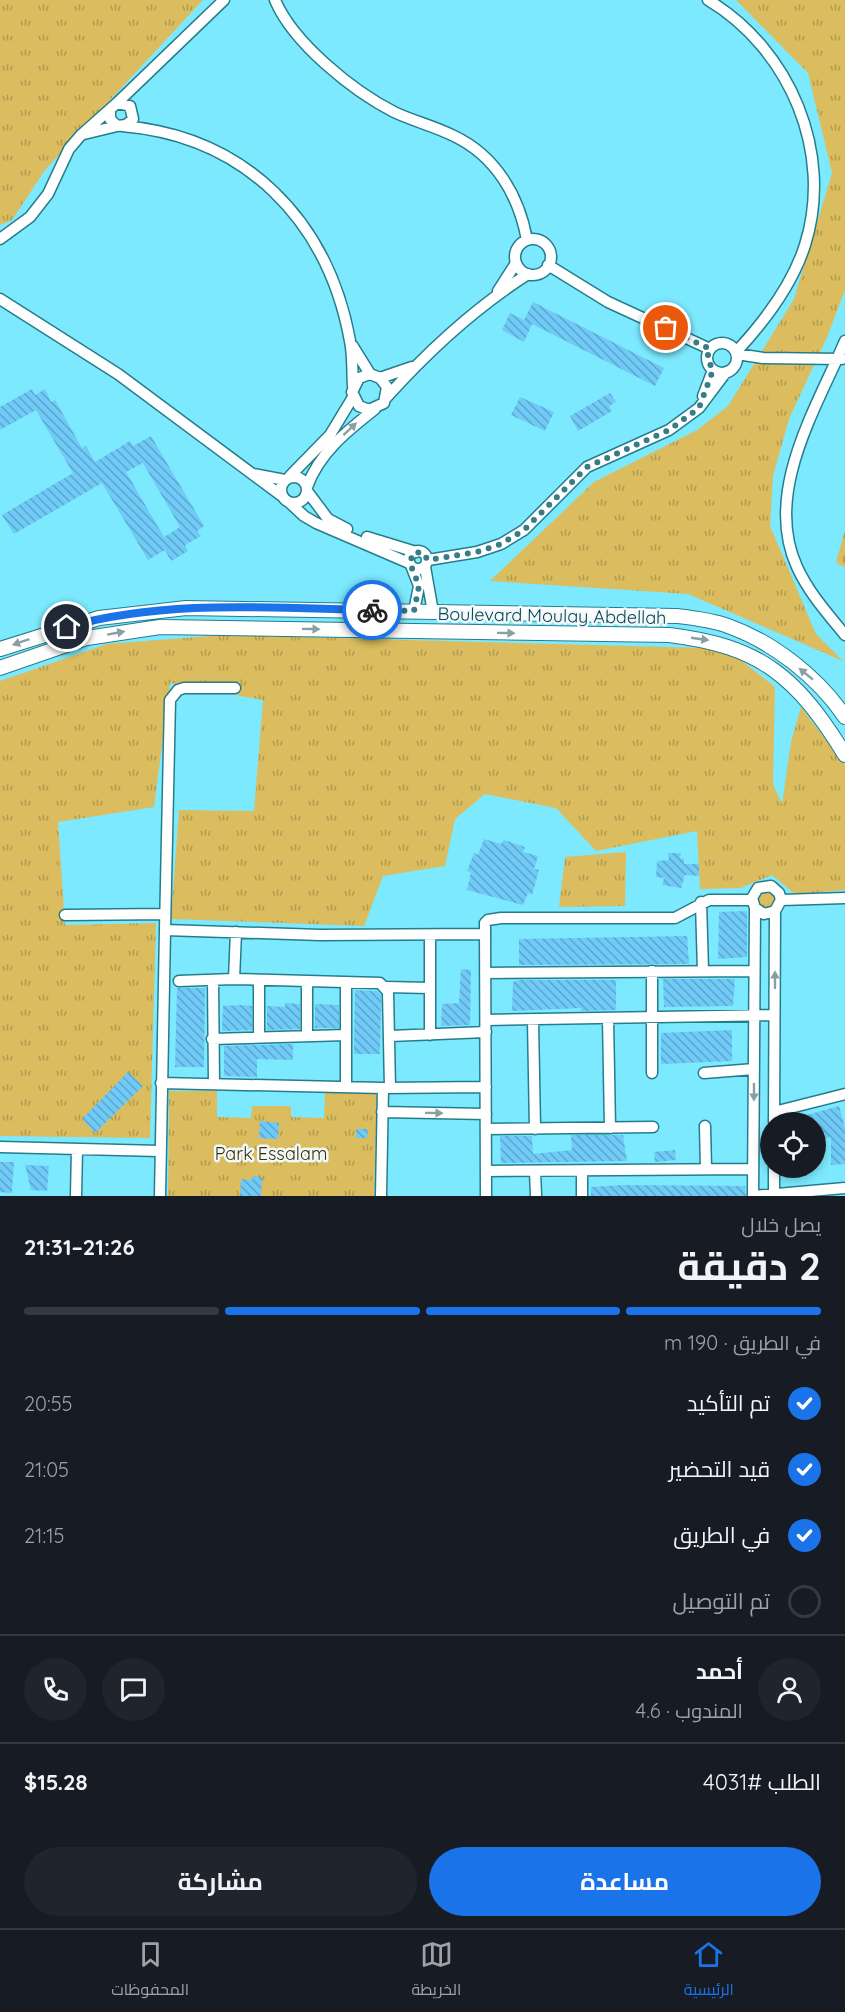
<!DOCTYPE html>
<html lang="ar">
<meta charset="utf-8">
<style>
:root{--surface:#171b24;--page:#20242c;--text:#f1f3f6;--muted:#9ea1a6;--line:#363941;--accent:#1a73e8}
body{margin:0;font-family:Quicksand,Cairo,sans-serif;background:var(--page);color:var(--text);direction:rtl;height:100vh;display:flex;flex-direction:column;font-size:22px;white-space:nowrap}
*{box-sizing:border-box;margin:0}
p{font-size:20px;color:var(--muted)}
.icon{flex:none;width:33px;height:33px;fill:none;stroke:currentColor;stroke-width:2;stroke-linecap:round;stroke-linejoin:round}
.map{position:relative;height:1196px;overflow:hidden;direction:ltr}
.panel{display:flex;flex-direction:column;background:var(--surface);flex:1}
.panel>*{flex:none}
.fabs{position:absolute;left:760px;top:1112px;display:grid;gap:12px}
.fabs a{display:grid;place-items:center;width:66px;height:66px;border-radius:50%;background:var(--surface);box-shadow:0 3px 9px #0003;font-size:30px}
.pin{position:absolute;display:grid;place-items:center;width:51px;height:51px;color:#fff;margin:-26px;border:3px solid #fff;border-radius:50%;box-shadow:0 2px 6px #0007}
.courier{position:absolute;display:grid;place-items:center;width:60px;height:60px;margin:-30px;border:4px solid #1a73e8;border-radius:50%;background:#fff;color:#222;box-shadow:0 2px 8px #0007}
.overview em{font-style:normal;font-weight:700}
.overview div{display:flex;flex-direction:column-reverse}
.overview{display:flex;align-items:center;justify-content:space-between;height:102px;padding:0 24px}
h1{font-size:39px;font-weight:700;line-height:45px}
.bar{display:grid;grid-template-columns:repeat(4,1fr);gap:9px 6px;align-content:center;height:72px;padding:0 24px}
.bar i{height:8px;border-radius:4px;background:var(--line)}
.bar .on{background:var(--accent)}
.bar p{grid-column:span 4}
.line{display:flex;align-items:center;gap:15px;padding:0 24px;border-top:2px solid var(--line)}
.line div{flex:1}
.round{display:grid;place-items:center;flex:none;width:63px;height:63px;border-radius:32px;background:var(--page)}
ol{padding:0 24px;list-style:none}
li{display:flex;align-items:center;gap:18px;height:66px}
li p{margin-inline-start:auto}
li .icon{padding:6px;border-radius:50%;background:var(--accent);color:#fff;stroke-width:4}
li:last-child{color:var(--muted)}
li i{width:33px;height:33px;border:3px solid var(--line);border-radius:50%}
.action{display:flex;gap:12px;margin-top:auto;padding:12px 24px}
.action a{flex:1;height:69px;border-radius:36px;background:var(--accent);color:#fff;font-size:24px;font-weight:700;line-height:69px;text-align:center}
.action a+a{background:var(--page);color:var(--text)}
.dock{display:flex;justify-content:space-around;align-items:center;height:84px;border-top:2px solid var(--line);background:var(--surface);font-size:16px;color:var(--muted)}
.dock a{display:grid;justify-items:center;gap:3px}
.dock .on{color:var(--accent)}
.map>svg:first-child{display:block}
.grass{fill:url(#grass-tufts)}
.cemetery{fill:url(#cemetery-stones)}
.building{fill:url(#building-back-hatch);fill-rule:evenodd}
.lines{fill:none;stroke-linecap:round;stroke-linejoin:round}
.minor-casing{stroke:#257d8c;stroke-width:13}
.secondary-casing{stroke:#257d8c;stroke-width:16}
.minor{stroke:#fff;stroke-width:10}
.secondary{stroke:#fff;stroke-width:14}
.oneway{fill:#88a0a4}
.done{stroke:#367c89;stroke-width:6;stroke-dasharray:0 10.8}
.route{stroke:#1a73e8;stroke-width:8}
.labels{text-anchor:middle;stroke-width:5;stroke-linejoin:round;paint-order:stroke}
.street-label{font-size:18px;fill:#11414a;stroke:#f0f9fb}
.park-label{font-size:18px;fill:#3c2e00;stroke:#f0f9fb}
</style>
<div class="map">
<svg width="845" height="1196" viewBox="0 0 845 1196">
<defs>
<pattern id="grass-tufts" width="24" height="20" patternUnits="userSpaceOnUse" patternTransform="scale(1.5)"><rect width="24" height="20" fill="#dbbd5f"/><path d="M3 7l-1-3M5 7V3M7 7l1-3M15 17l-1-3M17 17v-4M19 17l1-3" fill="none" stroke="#b09b50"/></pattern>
<pattern id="cemetery-stones" width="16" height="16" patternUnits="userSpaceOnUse" patternTransform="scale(1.5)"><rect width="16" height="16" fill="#dbbd5f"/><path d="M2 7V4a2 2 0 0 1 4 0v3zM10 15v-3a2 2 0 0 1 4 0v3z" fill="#b09b50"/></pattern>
<pattern id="building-back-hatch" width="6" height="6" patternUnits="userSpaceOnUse" patternTransform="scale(1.5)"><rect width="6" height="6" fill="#70caf7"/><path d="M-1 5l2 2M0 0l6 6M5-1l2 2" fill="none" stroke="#5ba6ca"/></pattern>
</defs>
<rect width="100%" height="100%" fill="#7ce9fe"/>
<path class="grass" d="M0 0H203L45 170 12 220 0 225Z
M736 0H845V290L828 335 789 419 773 476 770 526 816 634 843 661 688 594 490 581 594 482 697 430 728 406 794 299 832 173 808 73Z
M224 635 705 648 733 654 775 687 773 784 782 804 791 742 801 707 845 765V890L795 894 772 875 741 888 700 889 697 831 596 851 556 808 485 794 455 819 445 866 383 876 364 926 171 919 179 810 254 811 263 700 170 683 154 807 58 822 65 925 156 923 150 1138 0 1136V681L107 644Z
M626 852 625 906 559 907 565 857Z
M771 891 776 896V904L767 911 758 906V895Z
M325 1090 377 1091 374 1196H168L169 1091H217V1117L251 1118 252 1106H291V1117L324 1118Z"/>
<path class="cemetery" d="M845 531V568L836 562Z"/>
<path class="building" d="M533 302 664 368 655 386 532 324 524 342 502 330 510 313 524 320Z
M32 389 35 395 45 389 51 402 55 400 82 448 86 446 95 462 130 441 133 446 151 436 204 526 197 531 201 536 185 545 188 551 171 561 165 550 148 560 102 483 14 534 2 515 73 473 36 410 0 430V407ZM143 463 180 527 164 537 126 472Z
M610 393 616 402 609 406 612 411 578 431 570 416Z
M520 397 554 412 545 431 511 415Z
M484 839 501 844 504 840 525 847 523 852 538 856 534 869 539 870 532 895 528 893 523 905 467 890 471 872 467 871 474 853 478 855Z
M668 853H681L680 858 684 859V864H699V876L685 875 681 888 662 885 664 878 656 877 657 861 669 860Z
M747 911V957L718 959 719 912Z
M687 936 689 964 519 965V939Z
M461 969 471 970 470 1025 441 1026 442 1004 459 1003Z
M663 979H735L733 1006 664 1007Z
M520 980H616V1010L581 1011V1008L512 1011 513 982Z
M177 988H205L204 1067H175Z
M355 990 377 991 381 995 380 1054H354Z
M285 1003 300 1004V1029L267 1030V1006L285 1007Z
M315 1004 339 1005V1028H315Z
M240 1005 252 1006V1030L222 1031 223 1006Z
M732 1030V1061L661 1064V1033Z
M293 1044V1060L257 1059V1077L224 1076V1046Z
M128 1072 143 1086 95 1133 82 1119Z
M839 1106 845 1128V1164L831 1165V1137L816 1140V1122H792V1119Z
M260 1121 279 1123 278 1139 259 1138Z
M356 1129H368L367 1138H356Z
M571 1135H623L627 1161 501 1163 500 1136H532L533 1154 572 1150Z
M675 1150 676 1160 655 1162 654 1152Z
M0 1162H14L12 1193 0 1192Z
M25 1165 49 1166 47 1191 31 1190Z
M782 1167H807V1176L782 1174Z
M252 1176 262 1177 261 1196H240L241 1179 252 1180Z
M624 1185 745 1186 746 1196H591V1187Z"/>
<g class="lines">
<g class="minor-casing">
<path id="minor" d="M275 0C293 43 353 91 394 112 413 121 434 126 454 136 496 156 519 196 527 240
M708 0C790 49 834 153 805 245 792 286 765 321 736 352
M117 103 224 0
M122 126C245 136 328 220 350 341 353 355 352 371 353 386
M84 134 117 126
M0 239 30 217 48 194 69 149 81 135 117 103 130 106 133 119 126 125 117 126 110 119V110
M515 257a18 18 0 1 1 36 0a18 18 0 1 1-36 0Z
M548 265 608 302 710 349
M498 291 516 263
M0 299 118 374 282 496
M845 341C816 409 763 493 797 567 809 593 827 613 845 635
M707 358a15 15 0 1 1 30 0a15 15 0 1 1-30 0Z
M352 345 370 374 380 378 387 387 384 403 369 410 359 406 352 392 359 378 370 374
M737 354 763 358 842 359
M380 378 412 367
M703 396 713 370
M386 398C428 351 475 308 528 274
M253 474 285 480
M290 476 330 435 353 397
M281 490a13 13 0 1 1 26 0a13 13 0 1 1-26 0Z
M307 487C319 453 347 431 375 409
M307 491 328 519 347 529
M290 503 304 516 316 523 409 563
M367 537 416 552
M409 560a9 9 0 1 1 18 0a9 9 0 1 1-18 0Z
M428 560 477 552 501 544 524 530 587 467 669 430 699 408 726 372
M425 567 433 612
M412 568 419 586 414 611
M781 900 845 898
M701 902 703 971
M65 915 165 914
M165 930 170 700 178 690 184 688H235
M485 973 754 971
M234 979 236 932
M213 980 214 1084
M179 981 234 979 380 983 388 992 390 1088
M307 981V1035
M386 987 430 988
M608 1018 610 1128
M486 1020 774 1015
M533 1020 535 1129
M430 1035V935
M390 1036 486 1032
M259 1037V981
M212 1039 346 1035
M652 1073V971
M704 1073 754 1069
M161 1083 383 1088 486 1087
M346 1087V983
M382 1112 486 1114
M774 1112 845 1094
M774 1122 775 911 781 900 779 893 771 886 758 888 752 898 755 908 764 914 775 911
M705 1126 706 1169
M486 1129 653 1127
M0 1147 160 1151
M486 1171 753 1169
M535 1171 536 1196
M76 1196 77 1149
M160 1196 165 930 320 935 484 934
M381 1196 383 1088
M486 1196 485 923 488 920 501 918H675L709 900H752
M582 1196V1171
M753 1196 755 908
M753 1196 845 1188
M774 1196V1167"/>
</g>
<g class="secondary-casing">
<path id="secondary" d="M0 649 99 618 186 608 677 616C694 618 712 620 728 626 773 642 818 677 845 717
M0 668 87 638 160 627 669 635C761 646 797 677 845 755"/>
</g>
<use href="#minor" class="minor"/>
<use href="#secondary" class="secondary"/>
</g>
<defs><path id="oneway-solid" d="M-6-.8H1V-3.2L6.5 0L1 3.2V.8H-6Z" transform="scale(1.5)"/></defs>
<g class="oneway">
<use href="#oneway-solid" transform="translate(350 429) rotate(-43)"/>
<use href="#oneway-solid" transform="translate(311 629) rotate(1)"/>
<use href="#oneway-solid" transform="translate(116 633) rotate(-10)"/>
<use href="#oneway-solid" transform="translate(506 633) rotate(1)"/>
<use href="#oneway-solid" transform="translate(700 639) rotate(8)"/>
<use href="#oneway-solid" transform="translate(21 642) rotate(161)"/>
<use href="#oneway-solid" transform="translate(806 674) rotate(-141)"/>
<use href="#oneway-solid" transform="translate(775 980) rotate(-90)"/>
<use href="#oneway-solid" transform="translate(754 1092) rotate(90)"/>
<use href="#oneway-solid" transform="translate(434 1113) rotate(1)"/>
</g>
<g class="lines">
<path class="done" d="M372 610 414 611 419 586 410 563 413 553 422 552 428 560 477 552 501 544 524 530 587 467 669 430 699 408 713 370 707 358 710 349 666 328"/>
<path class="route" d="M67 627C166 599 271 608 372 610"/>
</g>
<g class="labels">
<g class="street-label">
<text transform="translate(552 616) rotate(1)" y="6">Boulevard Moulay Abdellah</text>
</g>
<g class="park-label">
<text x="271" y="1160">Park Essalam</text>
</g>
</g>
</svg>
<div class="fabs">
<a><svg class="icon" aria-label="locate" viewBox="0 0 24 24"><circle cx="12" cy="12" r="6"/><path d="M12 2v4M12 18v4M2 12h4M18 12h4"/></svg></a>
</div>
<div class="pin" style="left:666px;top:328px;background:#ea580c"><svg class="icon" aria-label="bag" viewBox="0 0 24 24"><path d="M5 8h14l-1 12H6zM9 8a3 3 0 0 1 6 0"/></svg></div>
<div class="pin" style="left:67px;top:627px;background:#1f2937"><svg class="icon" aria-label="home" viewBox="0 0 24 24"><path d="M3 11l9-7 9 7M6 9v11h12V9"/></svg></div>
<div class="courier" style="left:372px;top:610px"><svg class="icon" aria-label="bike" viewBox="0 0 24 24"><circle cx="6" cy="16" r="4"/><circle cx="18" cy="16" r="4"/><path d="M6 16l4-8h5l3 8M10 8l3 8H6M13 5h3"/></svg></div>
</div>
<section class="panel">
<div class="overview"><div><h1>2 دقيقة</h1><p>يصل خلال</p></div><em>21:26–21:31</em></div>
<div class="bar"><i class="on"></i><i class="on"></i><i class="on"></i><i></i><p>في الطريق · 190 m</p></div>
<ol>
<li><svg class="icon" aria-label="check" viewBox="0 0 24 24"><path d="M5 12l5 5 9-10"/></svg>تم التأكيد<p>20:55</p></li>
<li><svg class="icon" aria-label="check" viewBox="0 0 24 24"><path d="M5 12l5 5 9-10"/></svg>قيد التحضير<p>21:05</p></li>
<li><svg class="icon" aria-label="check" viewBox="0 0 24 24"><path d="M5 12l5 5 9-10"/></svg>في الطريق<p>21:15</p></li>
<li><i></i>تم التوصيل</li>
</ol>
<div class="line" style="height:108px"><a class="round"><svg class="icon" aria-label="person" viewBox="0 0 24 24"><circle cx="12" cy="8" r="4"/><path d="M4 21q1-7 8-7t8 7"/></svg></a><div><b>أحمد</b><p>المندوب · 4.6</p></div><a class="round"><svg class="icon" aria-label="chat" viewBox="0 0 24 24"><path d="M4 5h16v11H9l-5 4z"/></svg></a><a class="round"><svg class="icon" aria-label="phone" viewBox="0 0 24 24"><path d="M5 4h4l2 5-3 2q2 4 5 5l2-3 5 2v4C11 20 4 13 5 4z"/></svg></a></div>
<div class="line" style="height:78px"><div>الطلب #4031</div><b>$15.28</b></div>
<div class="action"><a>مساعدة</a><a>مشاركة</a></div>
</section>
<nav class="dock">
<a class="on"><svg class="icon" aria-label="home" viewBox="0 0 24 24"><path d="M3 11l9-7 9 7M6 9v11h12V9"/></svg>الرئيسية</a>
<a><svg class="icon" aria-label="map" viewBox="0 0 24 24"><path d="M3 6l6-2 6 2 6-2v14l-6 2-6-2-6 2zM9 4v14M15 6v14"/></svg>الخريطة</a>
<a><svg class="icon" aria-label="saved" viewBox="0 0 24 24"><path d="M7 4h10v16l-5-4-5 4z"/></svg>المحفوظات</a>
</nav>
